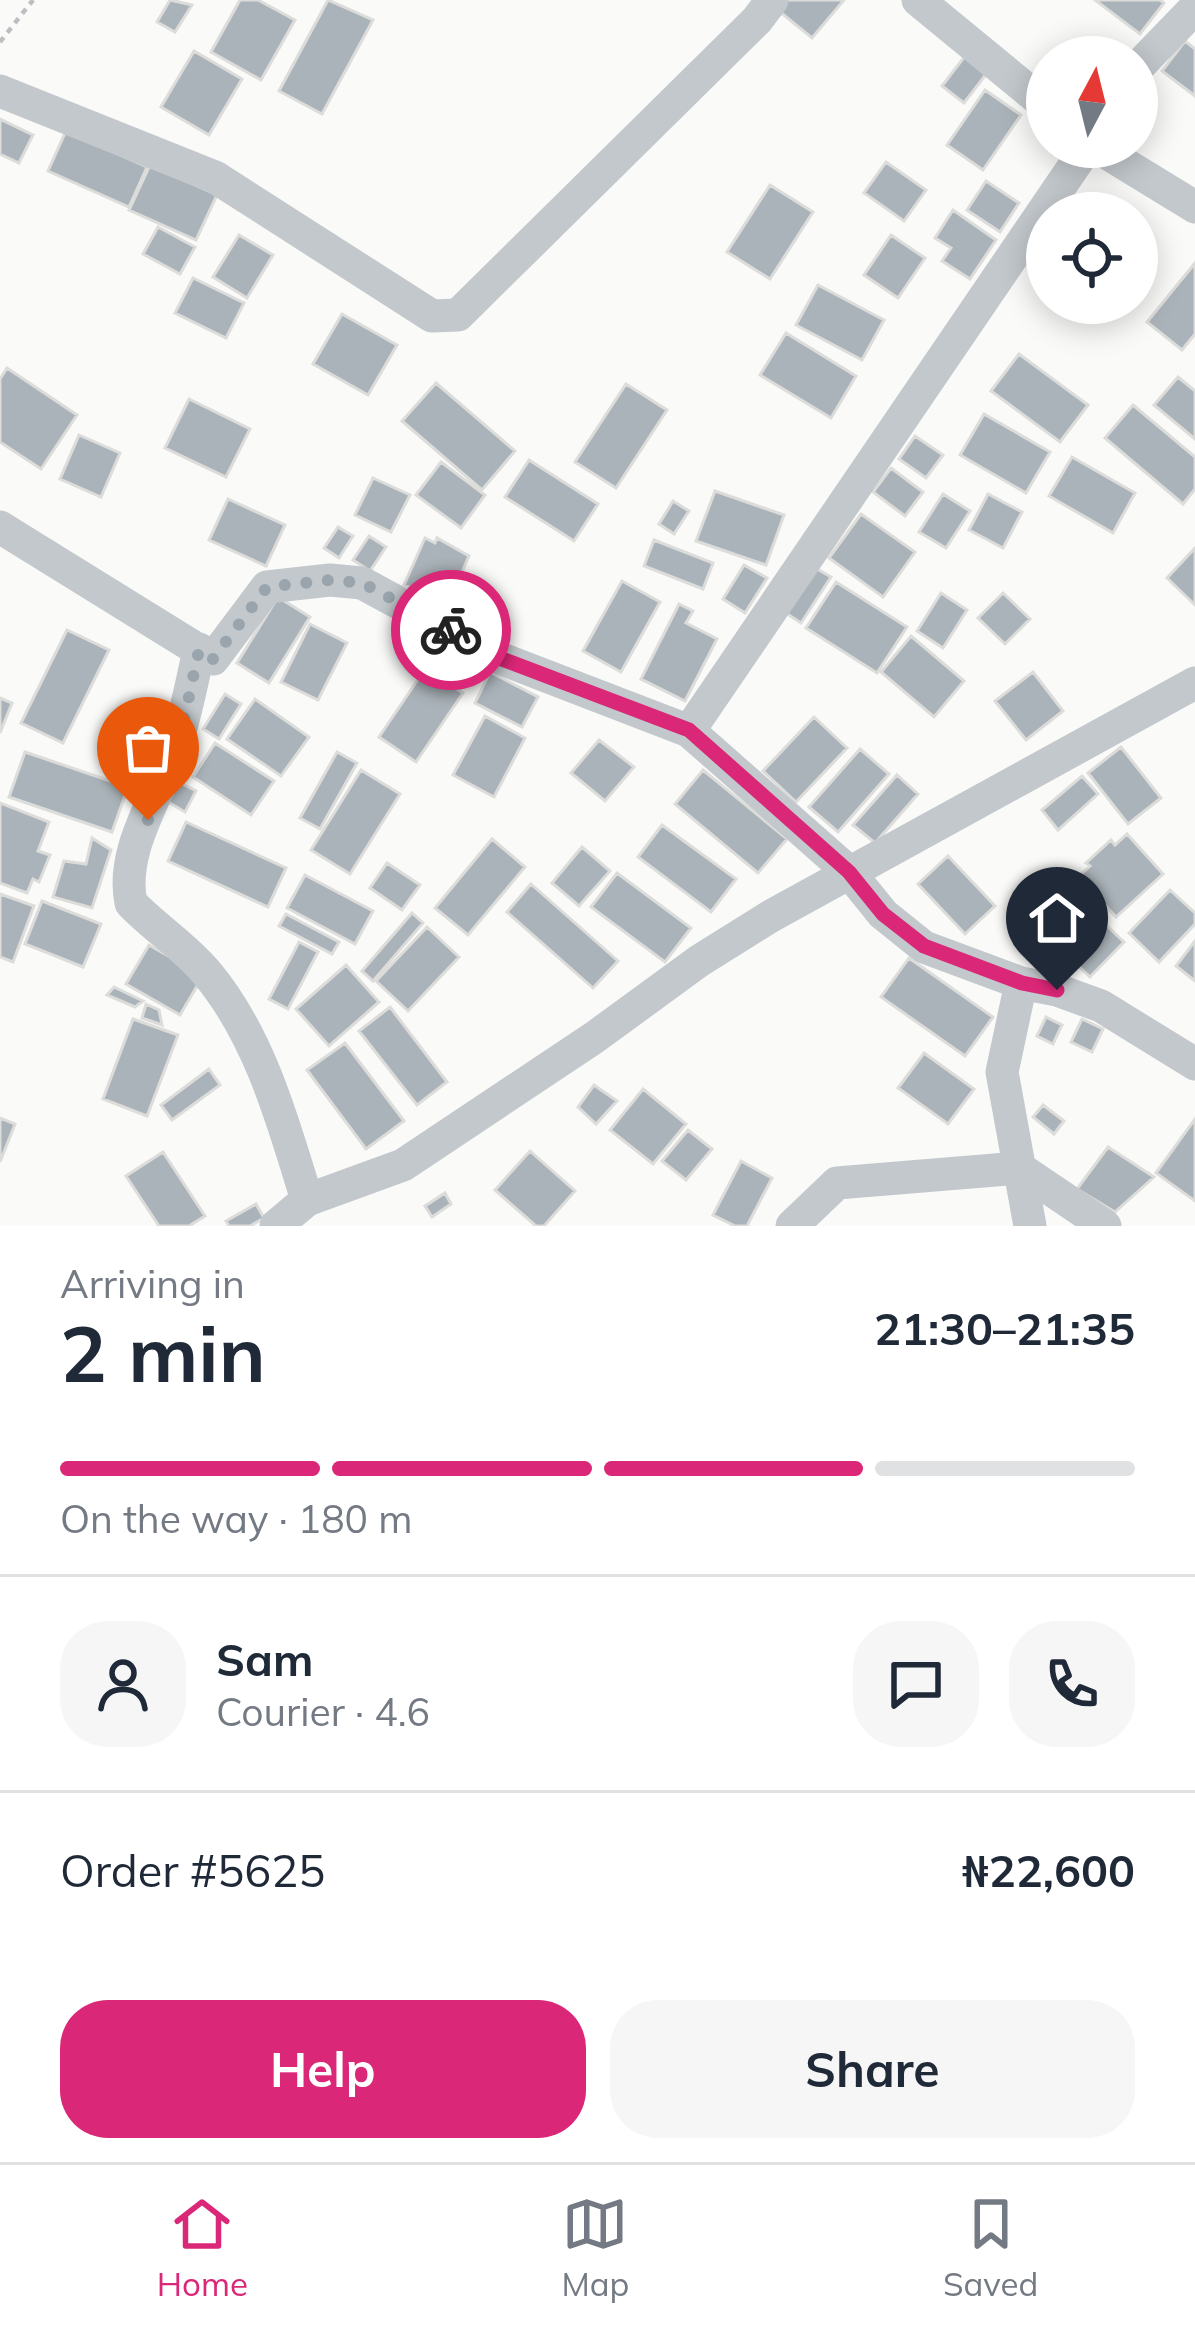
<!DOCTYPE html>
<meta charset="utf-8">
<style>
:root{--surface:#fff;--page:#f6f6f7;--text:#1f2937;--muted:#747a83;--line:#e0e1e3;--accent:#db2777}
body{margin:0;font-family:Mulish,sans-serif;background:var(--page);color:var(--text);height:100vh;display:flex;flex-direction:column;font-size:45px;white-space:nowrap}
*{box-sizing:border-box;margin:0}
p{font-size:39px;color:var(--muted)}
.icon{flex:none;width:66px;height:66px;fill:none;stroke:currentColor;stroke-width:2;stroke-linecap:round;stroke-linejoin:round}
.map{position:relative;height:1226px;overflow:hidden}
.side{display:flex;flex-direction:column;background:var(--surface);flex:1}
.side>*{flex:none}
.needle{width:78px;rotate:7deg}
.tools{position:absolute;left:1026px;top:36px;display:grid;gap:24px}
.tools a{display:grid;place-items:center;width:132px;height:132px;border-radius:50%;background:var(--surface);box-shadow:0 6px 30px #0003;font-size:60px}
.pin{position:absolute;display:grid;place-items:center;width:102px;height:102px;color:#fff;margin:-123px -51px;border-radius:50% 50% 50% 0;rotate:-45deg;box-shadow:0 0 12px #0007}
.pin .icon{rotate:45deg}
.courier{position:absolute;display:grid;place-items:center;width:120px;height:120px;margin:-60px;border:9px solid #db2777;border-radius:50%;background:#fff;color:#222;box-shadow:0 3px 15px #0007}
.summary em{font-style:normal;font-weight:700}
.summary div{display:flex;flex-direction:column-reverse}
.summary{display:flex;align-items:center;justify-content:space-between;height:204px;padding:0 60px}
h1{font-size:78px;font-weight:700;line-height:90px}
.bar{display:grid;grid-template-columns:repeat(4,1fr);gap:18px 12px;align-content:center;height:144px;padding:0 60px}
.bar i{height:15px;border-radius:9px;background:var(--line)}
.bar .active{background:var(--accent)}
.bar p{grid-column:span 4}
.line{display:flex;align-items:center;gap:30px;padding:0 60px;border-top:3px solid var(--line)}
.line div{flex:1}
.round{display:grid;place-items:center;flex:none;width:126px;height:126px;border-radius:48px;background:var(--page)}
.button{display:flex;gap:24px;margin-top:auto;padding:24px 60px}
.button a{flex:1;height:138px;border-radius:48px;background:var(--accent);color:#fff;font-size:48px;font-weight:700;line-height:138px;text-align:center}
.button a+a{background:var(--page);color:var(--text)}
.tabs{display:flex;justify-content:space-around;align-items:center;height:168px;border-top:3px solid var(--line);background:var(--surface);font-size:33px;color:var(--muted)}
.tabs a{display:grid;justify-items:center;gap:6px}
.tabs .active{color:var(--accent)}
.map>svg:first-child{display:block}
.building{fill:#aab3b9;stroke:#dcdcda;stroke-width:3}
.lines{fill:none;stroke-linecap:round;stroke-linejoin:round}
.path{stroke:#bbbfc2;stroke-width:4.5;stroke-dasharray:6 6;stroke-linecap:butt}
.minor{stroke:#c3c8cc;stroke-width:33}
.done{stroke:#99a4ac;stroke-width:12;stroke-dasharray:0 21.6}
.route{stroke:#db2777;stroke-width:15}
</style>
<div class="map">
<svg width="1195" height="1226" viewBox="0 0 1195 1226">
<rect width="100%" height="100%" fill="#fafaf8"/>
<path class="building" d="M170 0 192 5 175 32 157 22Z
M240 0H258L295 20 261 80 211 52Z
M328 0 373 20 322 114 279 91Z
M780 0H844L812 38 774 7Z
M1095 0H1160L1164 3 1140 34Z
M1185 41 1195 49V96L1162 71Z
M194 51 242 79 209 135 161 107Z
M965 56 987 73 964 103 942 86Z
M985 90 1021 115 983 170 947 145Z
M0 119 33 135 19 163 0 154Z
M66 131 147 167 129 207 48 171Z
M886 162 926 190 904 221 864 193Z
M150 165 217 195 196 240 129 210Z
M986 181 1019 203 1000 232 967 210Z
M770 185 813 212 770 279 727 252Z
M953 210 996 240 970 279 942 261 951 248 935 238Z
M158 227 195 247 180 274 143 254Z
M239 235 273 255 247 298 213 277Z
M891 235 925 258 898 298 864 275Z
M1195 263V334L1182 350 1147 322Z
M193 278 244 303 226 338 175 313Z
M818 285 884 320 862 360 796 325Z
M342 314 397 345 368 395 313 364Z
M786 333 856 376 831 418 760 375Z
M1019 354 1088 405 1060 442 991 391Z
M7 368 77 415 41 469 0 442V379Z
M1178 377 1195 391V439L1154 405Z
M436 383 515 451 482 490 402 421Z
M626 384 667 410 616 488 575 462Z
M189 399 250 429 226 477 165 448Z
M1133 405 1195 457V489L1183 504 1105 438Z
M984 414 1050 452 1026 493 960 455Z
M79 435 120 453 101 497 60 479Z
M915 436 943 455 926 478 899 459Z
M1072 457 1135 493 1113 533 1049 496Z
M529 460 598 504 574 541 505 497Z
M441 462 485 495 461 528 416 495Z
M891 468 923 492 905 516 873 492Z
M373 478 410 495 391 532 355 515Z
M715 491 784 515 766 565 696 541Z
M943 494 970 511 946 548 919 532Z
M988 494 1022 512 1003 548 969 530Z
M228 499 285 525 266 566 209 540Z
M673 501 689 511 674 534 659 524Z
M861 514 915 552 883 597 829 558Z
M338 527 353 536 339 558 324 548Z
M369 536 386 547 370 571 353 560Z
M425 538 435 543 437 538 469 556 448 604 404 585Z
M654 540 713 563 703 589 644 566Z
M1195 548V605L1167 578Z
M744 565 767 578 745 613 723 599Z
M812 566 831 577 801 623 783 611Z
M622 581 660 602 621 672 583 651Z
M836 582 907 627 877 673 806 628Z
M941 593 967 610 943 648 917 631Z
M1003 593 1030 619 1005 644 978 618Z
M278 597 310 617 269 683 237 663Z
M679 604 693 611 686 623 717 639 685 701 641 679Z
M310 624 347 643 318 700 281 682Z
M67 630 109 650 63 743 21 723Z
M911 636 964 681 934 717 881 672Z
M425 669 463 693 416 762 379 737Z
M490 672 538 697 522 727 475 703Z
M1033 672 1063 711 1026 740 995 701Z
M225 694 241 704 219 739 203 729Z
M0 698 12 703 0 733Z
M255 699 309 737 281 776 227 739Z
M485 716 525 738 494 797 453 775Z
M814 717 847 748 796 802 763 771Z
M599 740 634 767 605 801 571 773Z
M215 743 274 781 251 815 193 777Z
M1121 747 1161 798 1128 824 1088 773Z
M860 749 889 774 838 832 809 807Z
M25 752 128 787 112 832 9 797Z
M337 752 357 763 320 829 300 818Z
M361 770 400 794 350 874 311 850Z
M703 770 787 839 758 873 675 804Z
M897 775 918 794 875 843 853 825Z
M1082 776 1098 794 1058 830 1042 810Z
M179 782 196 791 185 812 168 802Z
M0 803 49 822 38 851 50 855 39 882 33 879 27 893 0 883Z
M186 822 286 868 268 907 168 861Z
M662 825 736 879 711 912 638 857Z
M1127 834 1163 874 1116 917 1079 876 1090 866 1086 863 1111 840 1115 845Z
M92 838 111 850 92 908 53 897 64 861 86 864Z
M492 839 525 867 468 935 435 908Z
M582 847 610 871 579 906 552 883Z
M948 856 995 906 965 934 918 884Z
M387 863 420 885 402 910 370 888Z
M617 873 691 928 665 962 591 907Z
M305 875 373 911 355 944 287 908Z
M531 884 618 961 593 988 507 912Z
M1170 890 1195 913V924L1159 962 1129 933Z
M0 894 34 906 13 962 0 957Z
M42 901 101 924 83 967 25 944Z
M1085 905 1124 942 1090 977 1051 940Z
M412 913 423 923 373 981 362 971Z
M286 914 339 942 332 954 279 926Z
M427 927 459 957 408 1011 376 981Z
M1195 941V981L1176 966Z
M299 942 318 952 288 1009 269 999Z
M149 945 203 976 180 1015 126 984Z
M909 958 993 1017 965 1056 881 997Z
M346 965 379 1002 329 1046 296 1009Z
M114 987 143 1001 135 1007 107 995Z
M146 1004 159 1010 162 1025 142 1018Z
M390 1007 447 1082 417 1105 359 1031Z
M1046 1017 1062 1025 1053 1044 1037 1036Z
M133 1019 178 1035 147 1116 103 1099Z
M1082 1019 1103 1029 1092 1052 1071 1042Z
M345 1043 404 1121 366 1149 307 1070Z
M924 1053 974 1089 948 1124 898 1088Z
M209 1069 220 1085 172 1120 161 1105Z
M594 1085 617 1101 596 1124 578 1107Z
M643 1089 686 1124 653 1164 610 1130Z
M1043 1105 1064 1121 1054 1134 1033 1117Z
M0 1118 15 1124 0 1162Z
M1195 1119V1201L1156 1173Z
M688 1130 712 1149 686 1180 662 1161Z
M1108 1147 1154 1177 1115 1212 1077 1189Z
M530 1151 575 1191 544 1226H536L495 1190Z
M163 1152 205 1216 189 1226H159L126 1176Z
M741 1161 772 1178 747 1226H735L713 1215Z
M445 1193 451 1204 432 1217 425 1206Z
M256 1204 264 1218 250 1226H229L226 1221Z"/>
<g class="lines">
<path class="path" d="M0 42 33 0"/>
<path class="minor" d="M918 0 1047 106
M1137 68 1195 8
M0 91 215 177 432 316 458 315 757 20 772 0
M1097 147 1195 207
M0 527 213 659 267 587 330 580 362 583 502 659 689 731 849 872 883 914 924 947 1021 983 1057 990 1101 1006 1195 1064
M199 649C192 684 185 718 174 751 157 799 120 851 131 903 155 928 184 946 206 972 260 1036 283 1122 307 1200
M689 731 1087 147
M1021 983 1002 1072 1030 1226
M276 1226 307 1200 403 1165 595 1037 699 961 771 916 1195 683
M792 1226 837 1183 1019 1168 1105 1226"/>
</g>
<g class="lines">
<path class="done" d="M148 820 185 715 199 650 213 659 267 587 330 580 362 583 451 630"/>
<path class="route" d="M451 630 502 659 689 730 849 872 883 914 924 946 1022 983 1057 990"/>
</g>
</svg>
<div class="tools">
<a><svg class="needle" viewBox="-14 -14 28 28"><path d="M0-13l5 13h-10z" fill="#e53935"/><path d="M0 13l5-13h-10z" fill="#747a83"/></svg></a>
<a><svg class="icon" aria-label="locate" viewBox="0 0 24 24"><circle cx="12" cy="12" r="6"/><path d="M12 2v4M12 18v4M2 12h4M18 12h4"/></svg></a>
</div>
<div class="pin" style="left:148px;top:820px;background:#ea580c"><svg class="icon" aria-label="bag" viewBox="0 0 24 24"><path d="M5 8h14l-1 12H6zM9 8a3 3 0 0 1 6 0"/></svg></div>
<div class="pin" style="left:1057px;top:990px;background:#1f2937"><svg class="icon" aria-label="home" viewBox="0 0 24 24"><path d="M3 11l9-7 9 7M6 9v11h12V9"/></svg></div>
<div class="courier" style="left:451px;top:630px"><svg class="icon" aria-label="bike" viewBox="0 0 24 24"><circle cx="6" cy="16" r="4"/><circle cx="18" cy="16" r="4"/><path d="M6 16l4-8h5l3 8M10 8l3 8H6M13 5h3"/></svg></div>
</div>
<section class="side">
<div class="summary"><div><h1>2 min</h1><p>Arriving in</p></div><em>21:30–21:35</em></div>
<div class="bar"><i class="active"></i><i class="active"></i><i class="active"></i><i></i><p>On the way · 180 m</p></div>
<div class="line" style="height:216px"><a class="round"><svg class="icon" aria-label="person" viewBox="0 0 24 24"><circle cx="12" cy="8" r="4"/><path d="M4 21q1-7 8-7t8 7"/></svg></a><div><b>Sam</b><p>Courier · 4.6</p></div><a class="round"><svg class="icon" aria-label="chat" viewBox="0 0 24 24"><path d="M4 5h16v11H9l-5 4z"/></svg></a><a class="round"><svg class="icon" aria-label="phone" viewBox="0 0 24 24"><path d="M5 4h4l2 5-3 2q2 4 5 5l2-3 5 2v4C11 20 4 13 5 4z"/></svg></a></div>
<div class="line" style="height:156px"><div>Order #5625</div><b>₦22,600</b></div>
<div class="button"><a>Help</a><a>Share</a></div>
</section>
<nav class="tabs">
<a class="active"><svg class="icon" aria-label="home" viewBox="0 0 24 24"><path d="M3 11l9-7 9 7M6 9v11h12V9"/></svg>Home</a>
<a><svg class="icon" aria-label="map" viewBox="0 0 24 24"><path d="M3 6l6-2 6 2 6-2v14l-6 2-6-2-6 2zM9 4v14M15 6v14"/></svg>Map</a>
<a><svg class="icon" aria-label="saved" viewBox="0 0 24 24"><path d="M7 4h10v16l-5-4-5 4z"/></svg>Saved</a>
</nav>
